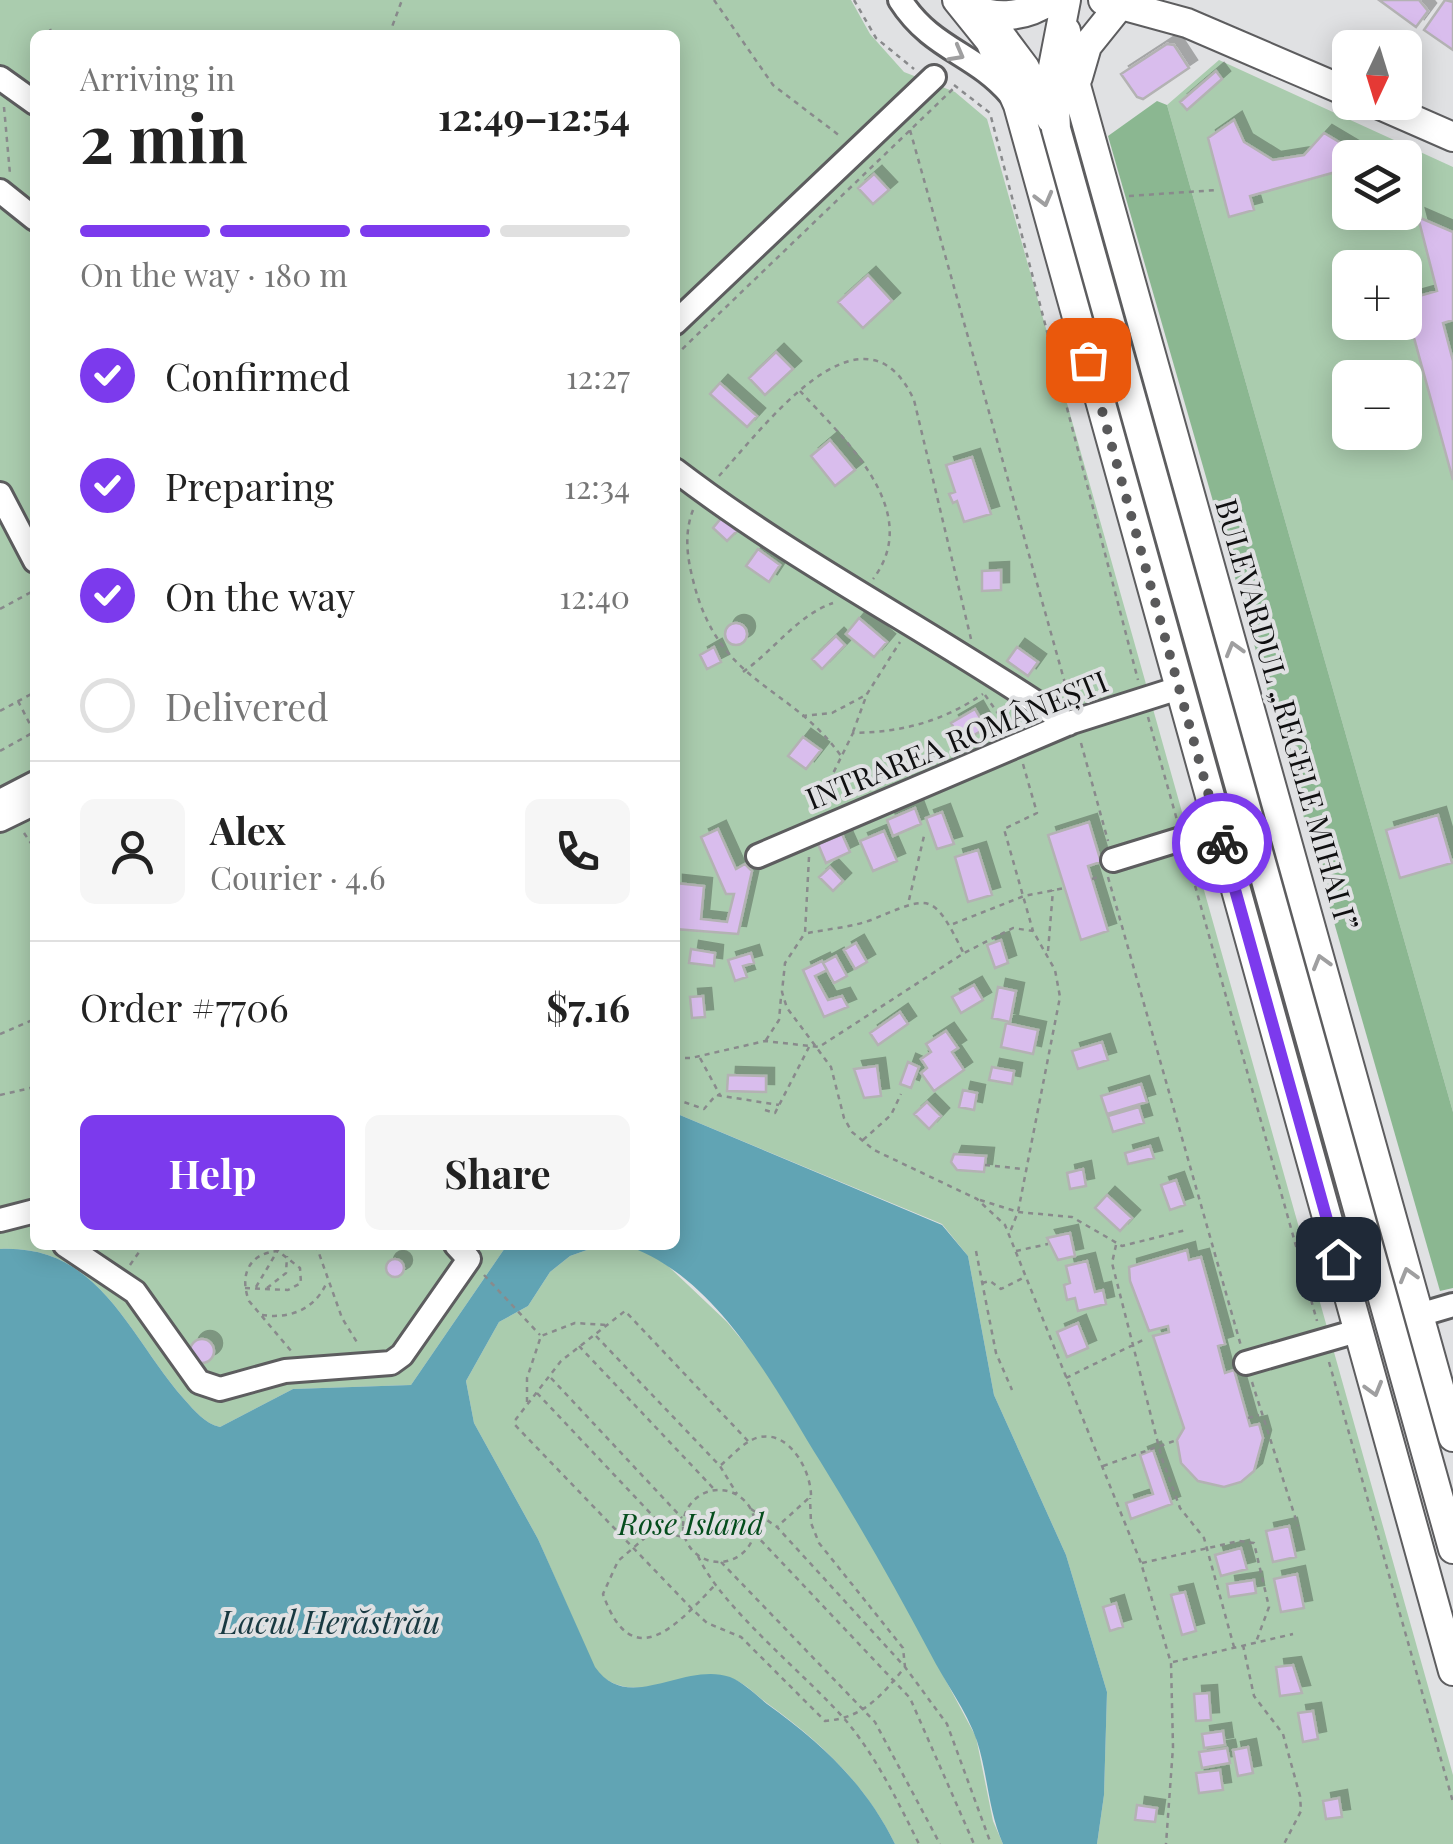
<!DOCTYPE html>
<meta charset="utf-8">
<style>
:root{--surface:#fff;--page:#f6f6f6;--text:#222;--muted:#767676;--line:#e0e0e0;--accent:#7c3aed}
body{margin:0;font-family:"Playfair Display",serif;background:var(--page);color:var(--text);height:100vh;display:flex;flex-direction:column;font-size:38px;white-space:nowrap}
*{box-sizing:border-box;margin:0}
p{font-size:32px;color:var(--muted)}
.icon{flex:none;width:55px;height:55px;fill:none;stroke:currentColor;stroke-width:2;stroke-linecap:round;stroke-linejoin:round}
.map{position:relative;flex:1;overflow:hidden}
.details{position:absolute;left:30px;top:30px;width:650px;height:1220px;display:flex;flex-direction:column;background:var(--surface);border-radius:15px;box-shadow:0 5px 25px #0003}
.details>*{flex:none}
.needle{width:65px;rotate:184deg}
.buttons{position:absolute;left:1332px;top:30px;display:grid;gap:20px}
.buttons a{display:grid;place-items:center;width:90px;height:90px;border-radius:15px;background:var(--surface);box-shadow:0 5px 25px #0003;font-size:50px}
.pin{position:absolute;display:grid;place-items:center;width:85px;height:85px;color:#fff;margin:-42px;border-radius:20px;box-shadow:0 5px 15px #0006}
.courier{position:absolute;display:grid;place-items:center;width:100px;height:100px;margin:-50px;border:8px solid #7c3aed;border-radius:50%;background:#fff;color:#222;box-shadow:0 2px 12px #0007}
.overview em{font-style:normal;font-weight:700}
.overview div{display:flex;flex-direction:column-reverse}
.overview{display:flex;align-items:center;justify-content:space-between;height:170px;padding:0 50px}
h1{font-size:65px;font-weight:700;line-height:75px}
.bar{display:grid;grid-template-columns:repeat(4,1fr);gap:15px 10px;align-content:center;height:120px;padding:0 50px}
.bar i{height:12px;border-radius:8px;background:var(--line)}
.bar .on{background:var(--accent)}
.bar p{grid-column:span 4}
.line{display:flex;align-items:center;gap:25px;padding:0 50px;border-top:2px solid var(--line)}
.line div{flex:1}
.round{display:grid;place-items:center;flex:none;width:105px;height:105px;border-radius:15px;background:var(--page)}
ol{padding:0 50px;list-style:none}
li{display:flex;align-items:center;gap:30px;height:110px}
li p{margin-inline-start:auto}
li .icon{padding:10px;border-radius:50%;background:var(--accent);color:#fff;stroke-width:4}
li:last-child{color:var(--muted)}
li i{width:55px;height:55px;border:5px solid var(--line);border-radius:50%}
.button{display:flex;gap:20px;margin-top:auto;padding:20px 50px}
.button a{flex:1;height:115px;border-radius:15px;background:var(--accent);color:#fff;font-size:40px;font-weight:700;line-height:115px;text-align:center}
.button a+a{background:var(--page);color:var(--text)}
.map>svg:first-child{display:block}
.green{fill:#aaccae;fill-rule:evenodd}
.forest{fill:#8bb791}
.water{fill:#61a4b4}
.building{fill:#d9bded;stroke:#b3b2b3;stroke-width:2.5;filter:url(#shadow)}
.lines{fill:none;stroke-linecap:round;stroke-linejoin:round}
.minor-casing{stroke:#5d5d5f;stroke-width:28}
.major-casing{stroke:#5d5d5f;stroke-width:32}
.path{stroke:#898a8c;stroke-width:2.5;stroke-dasharray:5 5;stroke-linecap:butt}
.minor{stroke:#fff;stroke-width:22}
.major{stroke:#fff;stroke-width:28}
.oneway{stroke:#9f9fa0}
.done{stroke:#59595a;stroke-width:10;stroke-dasharray:0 18}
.route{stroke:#7c3aed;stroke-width:12}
.labels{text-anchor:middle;stroke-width:8;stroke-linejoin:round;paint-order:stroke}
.street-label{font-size:30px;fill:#101011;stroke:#e0e1e3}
.park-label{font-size:30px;font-style:italic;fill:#054d1d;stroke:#e0e1e3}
.water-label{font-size:32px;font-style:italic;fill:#183941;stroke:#e0e1e3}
</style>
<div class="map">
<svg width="1453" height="1844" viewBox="0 0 1453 1844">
<defs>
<filter id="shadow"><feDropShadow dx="8" dy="-8" stdDeviation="0" flood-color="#0004"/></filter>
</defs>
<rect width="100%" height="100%" fill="#e0e1e3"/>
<path class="green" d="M0 0H851L870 34 904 72 955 92 987 119 1453 1775V1844H1097L1104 1795 1107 1692 1066 1555 994 1395 968 1256 942 1224 675 1113V35H35V1245H507L411 1385 293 1389 220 1427C204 1423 195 1411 184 1399 129 1337 100 1244 0 1249Z
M1219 60 1453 167V1112L1167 105ZM1350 158H1405V212H1350ZM1350 268H1405V322H1350ZM1350 378H1405V432H1350Z
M601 1245H624L648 1252 668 1266 727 1322 760 1362 876 1550 976 1737 993 1821 1003 1844H895C865 1784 822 1743 768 1704 757 1696 743 1681 730 1678 685 1667 626 1712 594 1667L538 1539 474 1423 466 1381 499 1322 528 1306 550 1272 570 1256Z"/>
<path class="forest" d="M1157 101 1167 105 1453 1112V1288L1440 1291 1108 136Z"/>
<path class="water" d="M675 1113 942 1225 968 1256 994 1395 1066 1555 1107 1692 1104 1795 1097 1844H1003C988 1810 988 1775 977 1741 967 1711 944 1681 930 1653 895 1587 859 1524 820 1461 772 1384 716 1274 624 1245H675Z
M507 1245H601L570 1256 550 1272 528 1306 499 1322 466 1381 474 1423 538 1539 595 1667C628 1715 684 1661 730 1677 743 1682 756 1695 767 1704 821 1743 865 1783 895 1844H0V1249C100 1244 129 1337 184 1399 195 1411 204 1423 220 1427L293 1389 411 1385Z"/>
<path class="building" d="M1379 0H1419L1428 11 1416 27Z
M1445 0 1453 2V50L1424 30Z
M1167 44 1174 45 1189 68 1143 99 1137 97 1121 74Z
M1216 71 1222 79 1187 110 1180 102Z
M1234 120 1244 142 1273 160 1304 155 1324 133 1366 158H1350V168L1250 196 1254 210 1229 217 1208 138Z
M874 174 889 190 873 204 858 188Z
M1418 217 1453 232V320L1443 323 1453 361V480L1405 305V300L1437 291Z
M868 275 892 301 863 328 838 302Z
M776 352 793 369 765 395 749 378Z
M720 383 757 416 747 427 710 394Z
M830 440 855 470 835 486 811 456Z
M972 457 991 514 964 522 957 501 953 503 949 494 955 492 946 465Z
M722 517 737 531 727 541 713 528Z
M758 549 780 565 769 582 746 566Z
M1001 570V590L982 591V571Z
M859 618 887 642 874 657 846 634Z
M725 634a11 11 0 1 1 22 0a11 11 0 1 1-22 0Z
M836 636 845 645 822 669 812 659Z
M714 647 721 662 707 669 700 655Z
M1017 647 1038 662 1028 676 1007 661Z
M975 709 986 728 962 742 951 723Z
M803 737 821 750 806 769 788 756Z
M915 808 921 824 893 836 887 820Z
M942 812 954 844 937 849 926 818Z
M1438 815 1452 863 1400 878 1386 830Z
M1089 822 1101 862 1088 866 1108 931 1081 940 1048 835Z
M718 829 736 869 745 864 752 871 738 934 675 929V883L704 886 701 919 727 922 734 894H726L701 837Z
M884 831 897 861 873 871 860 841Z
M842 834 850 852 826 863 818 844Z
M978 850 992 895 968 902 955 857Z
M830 867 843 881 833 891 819 877Z
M1001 940 1008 963 995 968 987 945Z
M856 943 867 962 855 969 844 950Z
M691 949 715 953 714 966 689 963Z
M751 953 754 963 743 966 747 977 735 981 728 960Z
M836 956 847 976 834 983 823 963Z
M822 961 827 970 815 976 828 1000 842 996 848 1007 824 1017 803 970Z
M974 985 983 1000 961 1013 952 997Z
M998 987 1016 991 1010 1022 992 1018Z
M703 996 705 1017 692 1018 690 997Z
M900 1012 908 1024 878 1045 870 1033Z
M1006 1023 1038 1030 1033 1054 1001 1047Z
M946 1031 958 1048 952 1052 964 1070 934 1091 921 1073 927 1068 921 1059 931 1052 926 1044Z
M1102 1042 1108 1060 1078 1069 1072 1051Z
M908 1062 919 1067 911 1088 900 1084Z
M877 1066 881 1096 864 1098 854 1069Z
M992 1067 1014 1071 1012 1084 989 1080Z
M728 1075 766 1076V1092L727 1091Z
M1141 1084 1147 1102 1107 1114 1101 1096Z
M963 1090 977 1093 974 1110 959 1107Z
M927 1102 941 1116 929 1129 914 1114Z
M1139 1107 1144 1123 1113 1132 1108 1116Z
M1150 1146 1154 1158 1128 1164 1125 1153Z
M954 1154 986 1156 984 1172 957 1170 951 1162Z
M1083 1169 1086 1186 1070 1189 1067 1173Z
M1176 1180 1185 1205 1170 1210 1161 1185Z
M1107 1195 1132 1218 1120 1231 1095 1208Z
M1070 1233 1075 1256 1058 1260 1047 1238Z
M1187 1250 1189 1260 1201 1257 1225 1344 1218 1346 1225 1373 1234 1370 1250 1426 1259 1424 1263 1438 1254 1471 1241 1482 1224 1487 1198 1481 1181 1463 1177 1440 1184 1428 1153 1336 1169 1332 1168 1326 1149 1331 1130 1281 1129 1267Z
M386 1268a9 9 0 1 1 18 0a9 9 0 1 1-18 0Z
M1087 1261 1095 1292 1103 1290 1106 1304 1078 1311 1075 1298 1067 1300 1064 1285 1070 1283 1066 1266Z
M1078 1323 1088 1348 1067 1357 1057 1332Z
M190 1351a12 12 0 1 1 24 0a12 12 0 1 1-24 0Z
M1153 1450 1172 1504 1131 1519 1126 1503 1153 1494 1140 1455Z
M1289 1526 1296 1557 1273 1562 1266 1531Z
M1241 1548 1247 1569 1221 1576 1215 1555Z
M1297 1574 1304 1608 1281 1612 1274 1579Z
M1254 1580 1256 1593 1229 1597 1227 1584Z
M1185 1592 1196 1631 1182 1635 1171 1595Z
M1116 1603 1123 1627 1110 1631 1103 1607Z
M1293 1665 1302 1693 1280 1696 1276 1667Z
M1209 1693 1211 1720 1196 1721 1194 1694Z
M1313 1711 1318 1739 1303 1742 1298 1713Z
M1223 1731 1225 1745 1204 1748 1202 1734Z
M1248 1747 1253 1773 1238 1776 1233 1750Z
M1227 1748 1230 1763 1202 1768 1199 1752Z
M1220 1770 1223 1790 1199 1793 1196 1773Z
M1339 1798 1342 1817 1326 1819 1323 1801Z
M1137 1805 1157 1808 1155 1822 1135 1820Z"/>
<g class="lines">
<g class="minor-casing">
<path id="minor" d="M900 0C932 50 975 53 1010 94
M0 78 35 103
M0 191 35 219
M675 323 934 77
M675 470C799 565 939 635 1068 724
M0 494 35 561
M0 801 35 783
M0 820 35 803
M758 856 1072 722 1179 688
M1113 860 1217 828
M0 1220 35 1211
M65 1245 135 1292 199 1382 220 1389 285 1371 391 1363 402 1355 469 1259 456 1245
M1419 1315 1453 1305
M1246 1363 1357 1331"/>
</g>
<g class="major-casing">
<path id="major" d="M957 0 990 41 1018 105 1453 1671
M1066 0 1053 67 1056 129 1453 1549
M1103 0 1187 23 1350 93
M962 4C990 20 1024 19 1050 0
M1066 31 1077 89 1453 1437
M1001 36 1025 68 1051 119
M1078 77 1087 46 1120 5
M1373 102 1453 137"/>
</g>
<path class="path" d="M714 0 773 85 840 136
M854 0 876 38 914 69
M50 29 52 35
M389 35 402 0
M954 85 990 113 1138 680
M4 107 10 174
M910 130 1070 701
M1129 196 1217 190
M675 356 955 87
M800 391C843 438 925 511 873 579
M719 476C761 431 863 290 914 400L971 639
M693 510C684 533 687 557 693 580 719 686 789 683 841 756
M0 609 35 590
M743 672C774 650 798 615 833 603
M985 695 1009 729
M18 701 35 734
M0 711 35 692
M802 716 832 713 864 696
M1148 717 1177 820
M853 732 867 694 900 642
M1081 743 1108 841
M0 751 34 732
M1023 764 1037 813 1004 829 1033 931
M816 808 853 733C903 732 941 722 983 694
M24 833 35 849
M809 857 805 933 785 963 782 992 787 1008 831 1067 844 1118 852 1132 874 1150 977 1199 1005 1225 1141 1563 1171 1663 1173 1747 1166 1844
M1187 857 1317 1321
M1108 877 1241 1346
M1092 879 1101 876
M909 900 924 836
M953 924 1024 896 1065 888
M808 933C828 929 852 927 871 920 930 896 932 890 963 952
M1048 951 1053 890
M0 1034 35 1019
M766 1040 779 1020 781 997
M675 1058H691L765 1041 819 1047 964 953 1013 928 1033 931 1055 970 1060 997 1018 1212 1010 1232
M700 1058 720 1095
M0 1095 35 1087
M675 1099 704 1109 716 1095 779 1105
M765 1110 775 1113 809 1047
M863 1140 891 1115 901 1094
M985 1165 1023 1169
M980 1200 1018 1212 1072 1217 1122 1246 1186 1230
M316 1245 342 1318 358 1344
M1116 1245 1112 1263 1162 1459 1180 1508 1204 1538 1234 1647
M976 1251 996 1353 1012 1390
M1016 1251 1048 1244
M130 1265 144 1245
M484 1275 540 1335
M982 1283 990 1281 1001 1289 1023 1278
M256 1287 281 1245
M245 1288 288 1290 301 1283 300 1268 278 1251C249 1253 239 1275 249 1301L292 1352
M267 1288 286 1273 287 1256
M262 1315C289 1319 314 1310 326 1284
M596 1336 720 1466 737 1494
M579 1346 714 1489
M1329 1362 1453 1802
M551 1378 682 1518
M1066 1378 1145 1339
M1252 1382 1298 1526
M537 1393 670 1534 683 1537
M527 1402V1378L541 1336 575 1323 607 1325
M1248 1418 1259 1415
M748 1441 625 1311 561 1361 516 1419 515 1425 692 1609 707 1623 741 1637 825 1721C864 1718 882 1695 905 1667L903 1648 819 1543 811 1523 810 1498
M721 1465C733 1455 745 1440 760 1437 790 1431 811 1471 811 1496L778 1526
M1103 1466 1177 1440
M683 1526a36 36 0 1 1 72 0a36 36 0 1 1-72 0Z
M751 1509 777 1527 905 1667 947 1724 991 1844
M661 1524 618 1561 603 1594C632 1677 678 1624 715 1585
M754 1533 910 1698 974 1844
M698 1556C722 1609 808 1676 848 1723 878 1760 898 1802 919 1844
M721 1562 875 1722 940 1844
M1142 1563 1239 1541 1254 1543 1269 1607 1256 1642
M1243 1645 1254 1696 1283 1734 1300 1796 1301 1811 1284 1844
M1173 1662 1293 1634"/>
<use href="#minor" class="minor"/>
<use href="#major" class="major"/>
</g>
<defs><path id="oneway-chevron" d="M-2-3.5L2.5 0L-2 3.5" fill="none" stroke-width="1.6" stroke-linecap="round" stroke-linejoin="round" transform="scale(2.5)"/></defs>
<g class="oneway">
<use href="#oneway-chevron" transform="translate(957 54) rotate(29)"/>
<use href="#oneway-chevron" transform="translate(1044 199) rotate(75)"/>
<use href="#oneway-chevron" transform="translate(1234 649) rotate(-106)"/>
<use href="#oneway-chevron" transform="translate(1321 962) rotate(-106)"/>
<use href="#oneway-chevron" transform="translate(1408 1275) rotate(-106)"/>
<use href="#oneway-chevron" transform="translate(1374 1389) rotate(74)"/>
</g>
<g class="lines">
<path class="done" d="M1088 360 1222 843"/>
<path class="route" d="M1222 843 1338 1259"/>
</g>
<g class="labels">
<g class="street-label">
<text transform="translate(1286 715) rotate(74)" y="10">BULEVARDUL „REGELE MIHAI I”</text>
<text transform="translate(957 741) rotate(-22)" y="10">INTRAREA ROMÂNEȘTI</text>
</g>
<g class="park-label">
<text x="691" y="1535">Rose Island</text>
</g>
<g class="water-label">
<text x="330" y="1634">Lacul Herăstrău</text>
</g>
</g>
</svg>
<div class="buttons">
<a><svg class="needle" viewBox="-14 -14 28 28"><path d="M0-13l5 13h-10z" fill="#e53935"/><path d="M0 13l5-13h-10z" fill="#767676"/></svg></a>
<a><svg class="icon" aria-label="layers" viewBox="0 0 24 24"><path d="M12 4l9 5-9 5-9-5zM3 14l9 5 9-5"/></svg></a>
<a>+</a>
<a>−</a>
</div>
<div class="pin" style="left:1088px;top:360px;background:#ea580c"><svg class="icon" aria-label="bag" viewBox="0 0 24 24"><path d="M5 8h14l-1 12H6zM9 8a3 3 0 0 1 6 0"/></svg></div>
<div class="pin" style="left:1338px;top:1259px;background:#1f2937"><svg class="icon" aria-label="home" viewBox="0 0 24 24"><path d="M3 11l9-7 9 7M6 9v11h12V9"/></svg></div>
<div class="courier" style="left:1222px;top:843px"><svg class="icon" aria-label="bike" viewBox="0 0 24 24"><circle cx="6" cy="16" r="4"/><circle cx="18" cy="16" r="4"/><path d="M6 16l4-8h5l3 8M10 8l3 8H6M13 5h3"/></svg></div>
<section class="details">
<div class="overview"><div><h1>2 min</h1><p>Arriving in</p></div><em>12:49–12:54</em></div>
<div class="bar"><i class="on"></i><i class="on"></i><i class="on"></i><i></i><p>On the way · 180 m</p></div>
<ol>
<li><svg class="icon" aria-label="check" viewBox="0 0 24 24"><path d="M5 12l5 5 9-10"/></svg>Confirmed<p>12:27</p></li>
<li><svg class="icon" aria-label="check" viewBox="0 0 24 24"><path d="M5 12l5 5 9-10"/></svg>Preparing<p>12:34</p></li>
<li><svg class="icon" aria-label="check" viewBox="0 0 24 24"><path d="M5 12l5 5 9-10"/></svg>On the way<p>12:40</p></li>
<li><i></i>Delivered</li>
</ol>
<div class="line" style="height:180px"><a class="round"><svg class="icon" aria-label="person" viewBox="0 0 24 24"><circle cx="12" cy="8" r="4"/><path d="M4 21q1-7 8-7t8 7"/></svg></a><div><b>Alex</b><p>Courier · 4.6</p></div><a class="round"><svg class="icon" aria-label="phone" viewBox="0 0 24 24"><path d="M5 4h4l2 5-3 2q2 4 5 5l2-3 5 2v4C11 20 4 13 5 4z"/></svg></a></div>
<div class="line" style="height:130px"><div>Order #7706</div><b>$7.16</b></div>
<div class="button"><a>Help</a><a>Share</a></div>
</section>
</div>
